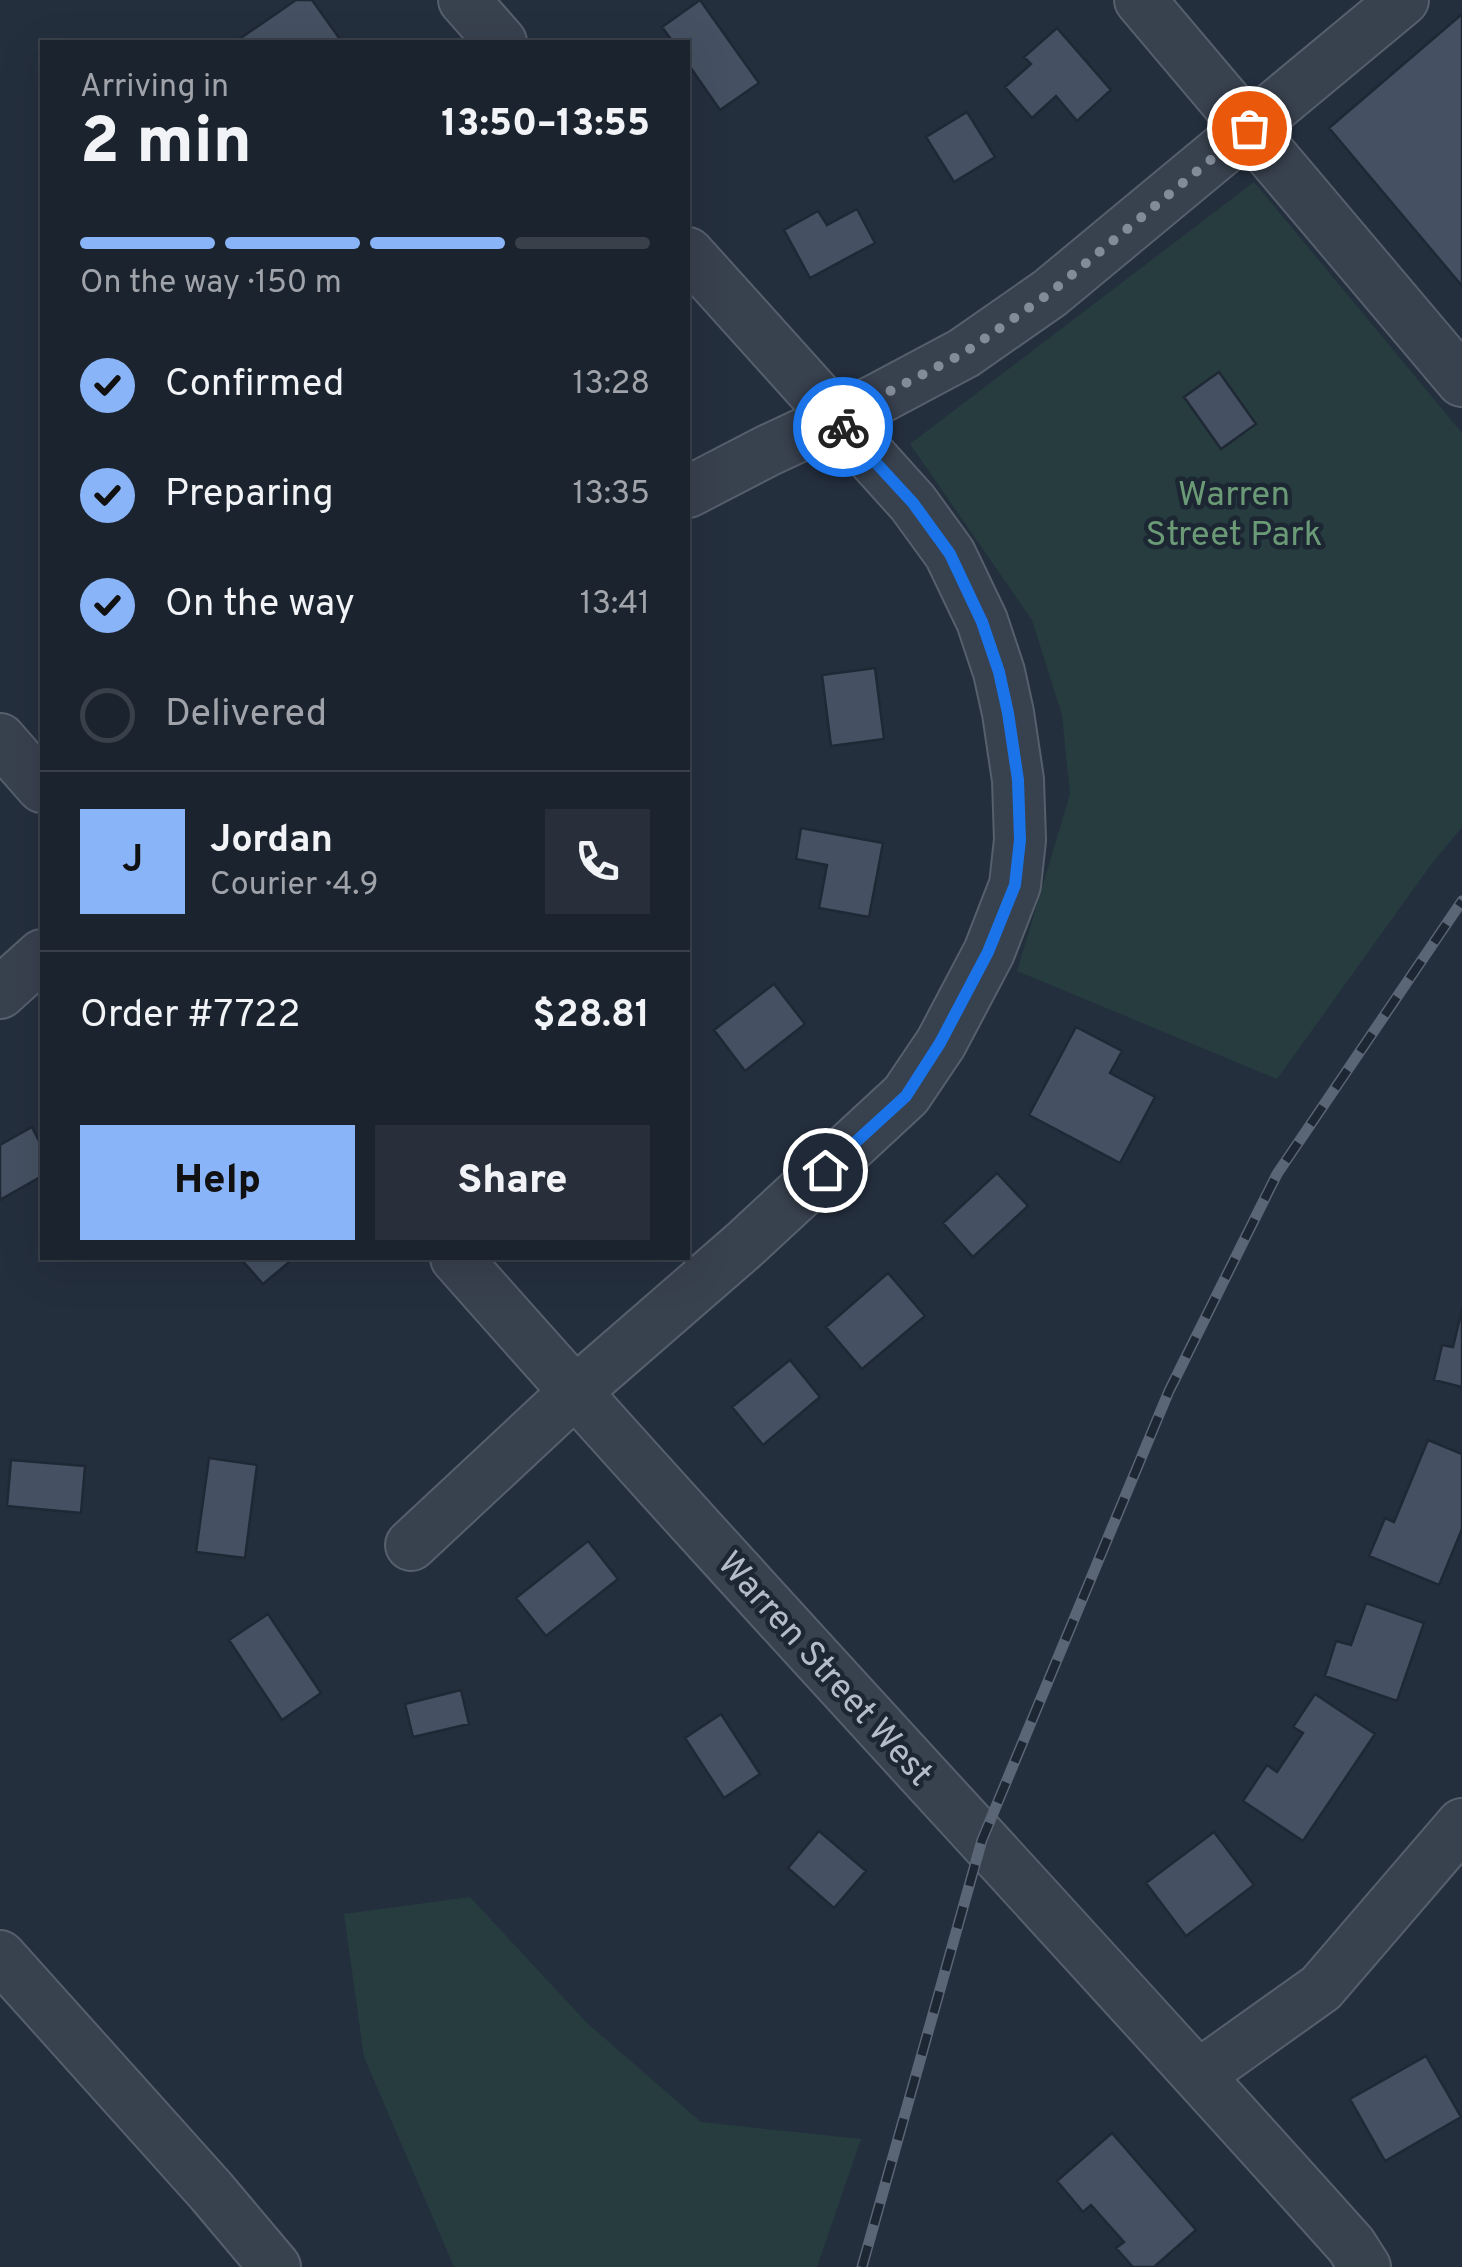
<!DOCTYPE html>
<meta charset="utf-8">
<style>
:root{--surface:#1b232e;--page:#282f3a;--text:#f1f3f6;--muted:#a0a4aa;--line:#39404a;--accent:#8ab4f8}
body{margin:0;font-family:Overpass,sans-serif;background:var(--page);color:var(--text);height:100vh;display:flex;flex-direction:column;font-size:38px;white-space:nowrap}
*{box-sizing:border-box;margin:0}
p{font-size:32px;color:var(--muted)}
.icon{flex:none;width:55px;height:55px;fill:none;stroke:currentColor;stroke-width:2;stroke-linecap:round;stroke-linejoin:round}
.map{position:relative;flex:1;overflow:hidden}
.panel{position:absolute;left:40px;top:40px;width:650px;height:1220px;display:flex;flex-direction:column;background:var(--surface);border-radius:0px;box-shadow:0 10px 40px #0002,0 0 0 2px var(--line)}
.panel>*{flex:none}
.pin{position:absolute;display:grid;place-items:center;width:85px;height:85px;color:#fff;margin:-42px;border:5px solid #fff;border-radius:50%;box-shadow:0 2px 10px #0007}
.courier{position:absolute;display:grid;place-items:center;width:100px;height:100px;margin:-50px;border:8px solid #1a73e8;border-radius:50%;background:#fff;color:#222;box-shadow:0 2px 12px #0007}
.overview em{font-style:normal;font-weight:800}
.overview div{display:flex;flex-direction:column-reverse}
.overview{display:flex;align-items:center;justify-content:space-between;height:170px;padding:0 40px}
h1{font-size:65px;font-weight:800;line-height:75px}
.bar{display:grid;grid-template-columns:repeat(4,1fr);gap:15px 10px;align-content:center;height:120px;padding:0 40px}
.bar i{height:12px;border-radius:8px;background:var(--line)}
.bar .current{background:var(--accent)}
.bar p{grid-column:span 4}
.line{display:flex;align-items:center;gap:25px;padding:0 40px;border-top:2px solid var(--line)}
.line div{flex:1}
.round{display:grid;place-items:center;flex:none;width:105px;height:105px;border-radius:0px;background:var(--page)}
ol{padding:0 40px;list-style:none}
li{display:flex;align-items:center;gap:30px;height:110px}
li p{margin-inline-start:auto}
li .icon{padding:10px;border-radius:50%;background:var(--accent);color:#111;stroke-width:4}
li:last-child{color:var(--muted)}
li i{width:55px;height:55px;border:5px solid var(--line);border-radius:50%}
.action{display:flex;gap:20px;margin-top:auto;padding:20px 40px}
.action a{flex:1;height:115px;border-radius:0px;background:var(--accent);color:#111;font-size:40px;font-weight:800;line-height:115px;text-align:center}
.action a+a{background:var(--page);color:var(--text)}
.map>svg:first-child{display:block}
.green{fill:#263c3f}
.building{fill:#455162;stroke:#1f2835;stroke-width:2.5}
.lines{fill:none;stroke-linecap:round;stroke-linejoin:round}
.minor-casing{stroke:#565f6c;stroke-width:54}
.minor{stroke:#38414e;stroke-width:50}
.rail-casing{stroke:#5a6575;stroke-width:11}
.rail{stroke:#1d2633;stroke-width:8;stroke-dasharray:22;stroke-linecap:butt}
.done{stroke:#828b98;stroke-width:10;stroke-dasharray:0 18}
.route{stroke:#1a73e8;stroke-width:12}
.labels{text-anchor:middle;stroke-width:9;stroke-linejoin:round;paint-order:stroke}
.park-label{font-size:35px;fill:#6b9a76;stroke:#1d2633}
.street-label{font-size:35px;fill:#b4bcc9;stroke:#1d2633}
</style>
<div class="map">
<svg width="1462" height="2267" viewBox="0 0 1462 2267">
<rect width="100%" height="100%" fill="#242f3e"/>
<path class="green" d="M1254 182 1462 433V827L1430 866 1277 1079 1017 971 1070 794 1062 715 1032 620 910 444Z
M470 1897 588 2024 701 2122 861 2139 817 2267H454L364 2057 344 1914Z"/>
<path class="building" d="M296 0H312L342 42H235Z
M700 0 759 83 720 110 688 64V42H673L662 27Z
M1462 14V286L1329 128Z
M1057 28 1111 90 1077 121 1056 96 1032 118 1005 87 1031 64 1024 57Z
M967 112 995 157 954 182 926 137Z
M857 209 875 243 810 278 784 230 818 211 827 225Z
M1219 372 1256 424 1221 449 1184 397Z
M875 668 884 739 831 746 822 675Z
M801 828 883 843 869 917 819 908 827 865 796 859Z
M774 984 805 1024 745 1071 714 1030Z
M1076 1027 1122 1051 1110 1073 1155 1097 1120 1163 1029 1115Z
M32 1127 42 1147V1176L0 1200V1145Z
M997 1173 1028 1206 973 1257 943 1223Z
M240 1258H294L263 1284Z
M888 1273 925 1316 862 1369 826 1327Z
M1462 1309V1387L1434 1380 1442 1345 1453 1347Z
M790 1360 820 1397 763 1445 732 1407Z
M1428 1440 1462 1454V1529L1439 1585 1369 1556 1385 1518 1394 1522Z
M209 1458 257 1465 245 1558 196 1552Z
M11 1460 85 1466 81 1513 7 1506Z
M588 1541 618 1579 546 1636 516 1598Z
M1366 1603 1424 1623 1397 1701 1325 1676 1336 1641 1351 1645Z
M268 1614 321 1693 282 1720 229 1640Z
M461 1690 469 1724 413 1737 405 1704Z
M1315 1694 1375 1734 1303 1841 1243 1801 1267 1765 1277 1772 1303 1733 1293 1727Z
M721 1714 760 1774 724 1798 685 1738Z
M819 1831 866 1871 834 1908 788 1868Z
M1214 1832 1254 1885 1186 1936 1146 1883Z
M1426 2056 1461 2117 1385 2161 1350 2099Z
M1112 2133 1196 2230 1154 2267H1133L1116 2248 1124 2242 1091 2205 1083 2212 1057 2181Z"/>
<g class="lines">
<g class="minor-casing">
<path id="minor" d="M464 0 501 42
M1140 0 1462 381
M688 492 769 450 874 401 964 353 1050 293 1403 0
M0 739 42 787
M0 993 42 955
M456 1258C750 1591 1055 1914 1351 2245L1365 2267
M411 1545 575 1392 743 1246 906 1095 941 1043 989 952 1015 885 1020 840 1018 780 1008 713 999 672 982 621 950 554 913 503 688 253
M0 1956 211 2191 275 2267
M1199 2075 1321 1988 1462 1824"/>
</g>
<use href="#minor" class="minor"/>
<g class="rail-casing">
<path id="rail" d="M862 2267 982 1840 1169 1391 1277 1174 1462 901"/>
</g>
<use href="#rail" class="rail"/>
</g>
<g class="lines">
<path class="done" d="M843 427 836 419 964 353 1050 293 1249 128"/>
<path class="route" d="M825 1170 906 1096 940 1043 988 952 1015 885 1020 840 1018 780 1008 713 999 672 982 622 950 554 913 503 843 427"/>
</g>
<g class="labels">
<g class="park-label">
<text x="1234" y="505">Warren<tspan x="1234" dy="40">Street Park</tspan></text>
</g>
<g class="street-label">
<text transform="translate(826 1668) rotate(48)" y="12">Warren Street West</text>
</g>
</g>
</svg>
<div class="pin" style="left:1249px;top:128px;background:#ea580c"><svg class="icon" aria-label="bag" viewBox="0 0 24 24"><path d="M5 8h14l-1 12H6zM9 8a3 3 0 0 1 6 0"/></svg></div>
<div class="pin" style="left:825px;top:1170px;background:#1f2937"><svg class="icon" aria-label="home" viewBox="0 0 24 24"><path d="M3 11l9-7 9 7M6 9v11h12V9"/></svg></div>
<div class="courier" style="left:843px;top:427px"><svg class="icon" aria-label="bike" viewBox="0 0 24 24"><circle cx="6" cy="16" r="4"/><circle cx="18" cy="16" r="4"/><path d="M6 16l4-8h5l3 8M10 8l3 8H6M13 5h3"/></svg></div>
<section class="panel">
<div class="overview"><div><h1>2 min</h1><p>Arriving in</p></div><em>13:50–13:55</em></div>
<div class="bar"><i class="current"></i><i class="current"></i><i class="current"></i><i></i><p>On the way · 150 m</p></div>
<ol>
<li><svg class="icon" aria-label="check" viewBox="0 0 24 24"><path d="M5 12l5 5 9-10"/></svg>Confirmed<p>13:28</p></li>
<li><svg class="icon" aria-label="check" viewBox="0 0 24 24"><path d="M5 12l5 5 9-10"/></svg>Preparing<p>13:35</p></li>
<li><svg class="icon" aria-label="check" viewBox="0 0 24 24"><path d="M5 12l5 5 9-10"/></svg>On the way<p>13:41</p></li>
<li><i></i>Delivered</li>
</ol>
<div class="line" style="height:180px"><b class="round" style="background:var(--accent);color:#111">J</b><div><b>Jordan</b><p>Courier · 4.9</p></div><a class="round"><svg class="icon" aria-label="phone" viewBox="0 0 24 24"><path d="M5 4h4l2 5-3 2q2 4 5 5l2-3 5 2v4C11 20 4 13 5 4z"/></svg></a></div>
<div class="line" style="height:130px"><div>Order #7722</div><b>$28.81</b></div>
<div class="action"><a>Help</a><a>Share</a></div>
</section>
</div>
